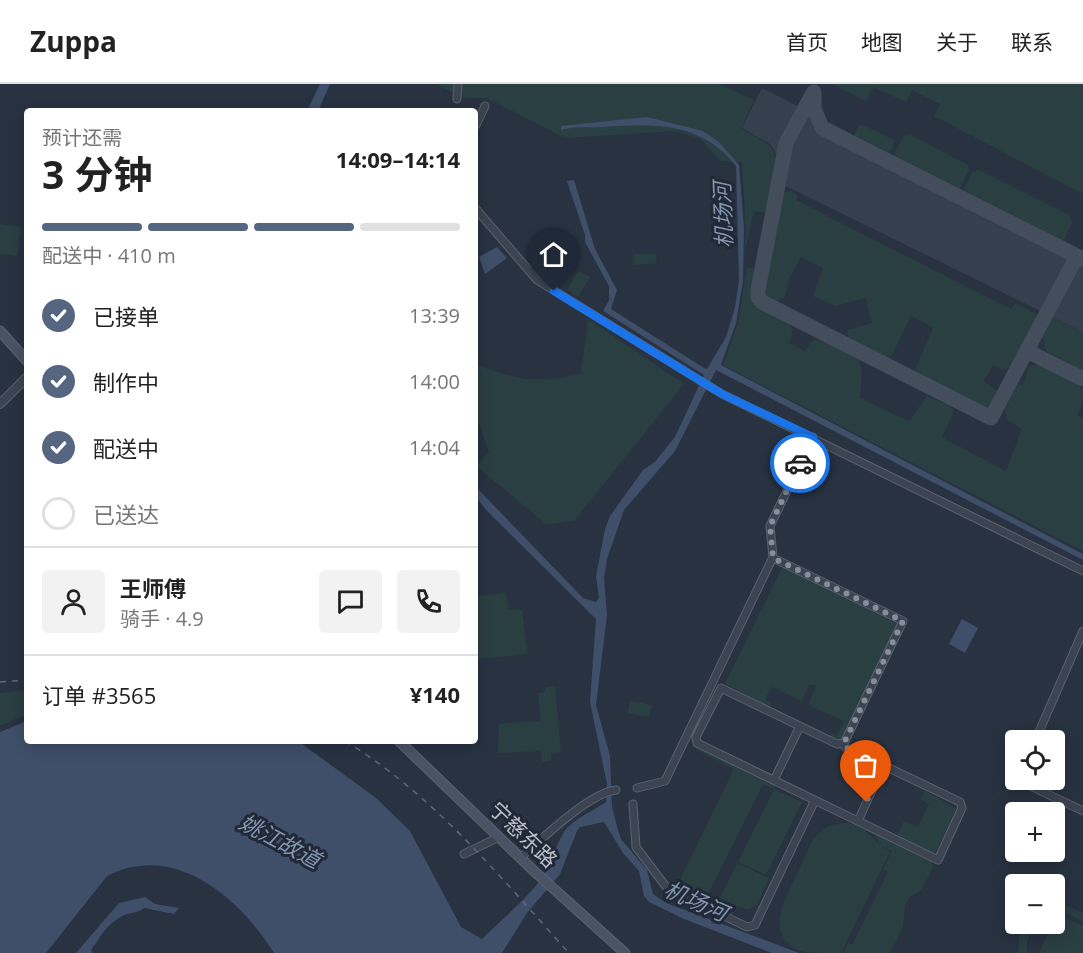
<!DOCTYPE html>
<html lang="zh">
<meta charset="utf-8">
<style>
:root{--surface:#fff;--page:#f2f2f2;--text:#222;--muted:#767676;--line:#e0e0e0;--accent:#566580}
body{margin:0;font-family:"Open Sans","Noto Sans SC",sans-serif;background:var(--page);color:var(--text);height:100vh;display:flex;flex-direction:column;font-size:22px;white-space:nowrap}
*{box-sizing:border-box;margin:0}
p{font-size:20px;color:var(--muted)}
.icon{flex:none;width:33px;height:33px;fill:none;stroke:currentColor;stroke-width:2;stroke-linecap:round;stroke-linejoin:round}
.map{position:relative;flex:1;overflow:hidden}
.side{position:absolute;left:24px;top:24px;width:454px;height:636px;display:flex;flex-direction:column;background:var(--surface);border-radius:6px;box-shadow:0 3px 15px #0003}
.side>*{flex:none}
.tools{position:absolute;left:1005px;top:646px;display:grid;gap:12px}
.tools a{display:grid;place-items:center;width:60px;height:60px;border-radius:6px;background:var(--surface);box-shadow:0 3px 15px #0003;font-size:30px}
.pin{position:absolute;display:grid;place-items:center;width:51px;height:51px;color:#fff;margin:-62px -26px;border-radius:50% 50% 50% 0;rotate:-45deg;box-shadow:0 0 6px #0007}
.pin .icon{rotate:45deg}
.courier{position:absolute;display:grid;place-items:center;width:60px;height:60px;margin:-30px;border:4px solid #1a73e8;border-radius:50%;background:#fff;color:#222;box-shadow:0 2px 8px #0007}
.overview em{font-style:normal;font-weight:700}
.overview div{display:flex;flex-direction:column-reverse}
.overview{display:flex;align-items:center;justify-content:space-between;height:102px;padding:0 18px}
h1{font-size:39px;font-weight:700;line-height:45px}
.bar{display:grid;grid-template-columns:repeat(4,1fr);gap:9px 6px;align-content:center;height:72px;padding:0 18px}
.bar i{height:8px;border-radius:4px;background:var(--line)}
.bar .current{background:var(--accent)}
.bar p{grid-column:span 4}
.line{display:flex;align-items:center;gap:15px;padding:0 18px;border-top:2px solid var(--line)}
.line div{flex:1}
.round{display:grid;place-items:center;flex:none;width:63px;height:63px;border-radius:6px;background:var(--page)}
ol{padding:0 18px;list-style:none}
li{display:flex;align-items:center;gap:18px;height:66px}
li p{margin-inline-start:auto}
li .icon{padding:6px;border-radius:50%;background:var(--accent);color:#fff;stroke-width:4}
li:last-child{color:var(--muted)}
li i{width:33px;height:33px;border:3px solid var(--line);border-radius:50%}
header{display:flex;align-items:center;gap:36px;box-sizing:border-box;height:84px;padding:0 30px;background:var(--surface);border-bottom:2px solid var(--line)}
header strong{font-size:28px}
nav{display:flex;gap:33px;margin-inline-start:auto;font-size:21px}
.map>svg:first-child{display:block}
.airport{fill:#363f4e}
.green{fill:#2a3f42}
.water{fill:#3f4f69}
.lines{fill:none;stroke-linecap:round;stroke-linejoin:round}
.taxiway{stroke:#444d5c;stroke-width:15}
.minor-casing{stroke:#5a626e;stroke-width:9}
.tertiary-casing{stroke:#5a626e;stroke-width:10}
.secondary-casing{stroke:#5a626e;stroke-width:11}
.minor{stroke:#3c4451;stroke-width:7}
.tertiary{stroke:#3c4451;stroke-width:8}
.secondary{stroke:#4a5364;stroke-width:9}
.rail{stroke:#5f6878;stroke-width:1.5;stroke-dasharray:6 6;stroke-linecap:butt}
.done{stroke:#868e9b;stroke-width:6;stroke-dasharray:0 10.8}
.route{stroke:#1a73e8;stroke-width:8}
.labels{text-anchor:middle;stroke-width:6;stroke-linejoin:round;paint-order:stroke}
.street-label{font-size:21px;fill:#b9c0cb;stroke:#212936}
.water-label{font-size:22px;font-style:italic;fill:#8295b1;stroke:#212936}
</style>
<header>
<strong>Zuppa</strong>
<nav><a>首页</a><a>地图</a><a>关于</a><a>联系</a></nav>
</header>
<div class="map">
<svg width="1083" height="869" viewBox="0 0 1083 869">
<rect width="100%" height="100%" fill="#283241"/>
<path class="airport" d="M762 4 852 50 850 53 1083 171V248L788 103 772 100 777 76 775 68 770 60 742 44Z"/>
<path class="green" d="M435 0H719L754 16 741 45C750 50 763 55 770 63 783 78 769 111 766 129L754 127 744 170 746 145 742 78 720 77 701 55 676 47 565 54 487 14H464Z
M832 0H1083V110L934 32 940 20 912 6 906 18 873 3 866 17Z
M863 41 894 56 892 66 887 69 853 53 859 42Z
M911 51 968 81 969 86 959 106 956 107 895 75 894 70 904 52Z
M979 86 1069 131 1072 139 1062 160H1058L965 111 964 105 972 88Z
M791 107 798 111 796 116 1011 225 1015 219 1040 232 1014 282 1003 286 993 281 984 297 996 306 997 316 991 322 983 324 914 288 933 244 911 232 892 271 883 273 849 257 847 246 872 239 866 214 835 222 813 212 823 184 801 173 790 193 785 213 774 218 765 212 763 204 781 113 783 109Z
M0 140 21 143 17 172 0 170Z
M633 170H656L657 179 634 181Z
M747 183 756 185 753 215C763 229 787 231 793 246L789 259 805 267 812 257C822 253 853 267 858 276 865 286 860 303 860 314L909 337 927 312 950 322 954 328 942 353 1006 387 1022 345 1007 336 1005 324 1018 300 1023 301 1028 283C1041 274 1080 293 1083 308 1083 317 1081 324 1077 331L1083 334V467L723 281 738 239Z
M578 187 590 193 578 213 567 206Z
M1052 233 1083 248V287L1046 267 1043 254Z
M588 235 684 300 575 436 547 441 476 382 489 368 479 340 476 341V281C523 296 531 300 581 290Z
M783 482 897 540 841 656H834L830 652 831 649 837 651 844 637 808 621 816 602 810 600 802 617 772 603 765 615 773 620 767 623 725 599Z
M506 509 509 526H522L528 570 476 575V512Z
M555 602 561 668 551 669V677L542 678 541 667 498 669 499 640 541 637 538 609 545 608V603Z
M27 606V630L0 642V609Z
M630 617 652 621 649 633 628 629Z
M692 663H699L776 701 774 705 802 718 766 791 738 778 774 705 763 700 706 815 717 820 737 779 769 794 757 821 748 826 737 822 732 832 676 804 734 685Z
M925 707 957 725 934 770 897 751 904 737 918 743 929 720 920 715Z
M845 739C868 740 872 759 890 768L841 869C830 869 815 869 804 868 762 856 785 814 797 790 804 777 809 758 819 749 827 742 836 739 845 739Z
M874 748 931 777 933 783 922 805 910 813 905 821 903 843 890 869H843L848 859 852 861 888 788 883 785 892 767 880 762Z
M1054 821 1067 822 1083 829V838L1068 830 1055 829Z
M1057 830 1083 842V869H1039Z
M1024 840H1035L1027 857V869H1018L1019 853Z"/>
<path class="water" d="M320 0H330L318 27H307Z
M647 33 703 47 719 58 739 81 744 145 743 197 736 239 721 281 1083 470V476L716 286 675 367 624 426 607 475 604 494 607 531 596 621 610 672 612 723 618 746 621 755 647 786 653 810 666 819 799 869H772L684 835 649 818 644 812 639 787 623 769 604 738 580 743 577 747 560 790 527 829 502 869H274C240 814 174 757 107 792L46 869H0V648L27 637V657H298L376 714 410 747 461 843 482 855C501 836 522 819 539 798 551 783 554 764 564 748 574 734 592 728 606 718L607 700 590 618 596 535 487 427 476 413V403L583 514 596 518 599 514 596 492 605 445 610 432 643 386 655 378 675 353 704 291 603 227 609 216V202L585 158V151L567 97 574 96 595 165 617 206 611 225 704 284 707 285 726 253 735 223 739 197 736 82C702 38 654 39 603 43 590 44 575 42 561 46V42Z
M497 163 507 174 485 190 479 173Z
M962 535 978 544 965 569 949 560Z
M145 813 155 820 179 824 174 830 144 824C137 830 130 828 122 832 103 844 103 850 91 866L93 869H76L119 819Z"/>
<g class="lines">
<path class="taxiway" d="M814 8V24L822 44 1083 175
M813 9 786 59 758 206V213L762 218 991 334 1077 172
M1027 267 1083 295"/>
<g class="minor-casing">
<path id="minor" d="M457 15 458 0
M476 41 485 22
M476 125 537 196 722 310 1083 487
M773 474 903 537 844 659
M721 604 837 660 844 659 845 663 960 718 962 724 938 776 697 659 696 653Z
M1035 657 1083 547
M774 696 800 642
M1018 696 1083 727
M637 704 665 697 773 473 770 442 813 353
M633 720 636 763 667 804 747 843 755 841 815 716
M858 737 883 682
M464 770 499 753
M520 774C542 755 589 709 616 706"/>
</g>
<g class="tertiary-casing">
<path id="tertiary" d="M0 320 27 293"/>
</g>
<g class="secondary-casing">
<path id="secondary" d="M0 247 27 277
M399 657 534 787 625 869"/>
</g>
<use href="#minor" class="minor"/>
<use href="#tertiary" class="tertiary"/>
<use href="#secondary" class="secondary"/>
<path class="rail" d="M0 598 27 596
M345 657C434 711 500 793 569 869"/>
</g>
<g class="lines">
<path class="done" d="M800 379 770 442 773 474 903 537 844 659 845 663 883 682 866 718"/>
<path class="route" d="M554 207 722 310 813 353 800 379"/>
</g>
<g class="labels">
<g class="street-label">
<text transform="translate(523 751) rotate(44)" y="7">宁慈东路</text>
</g>
<g class="water-label">
<text transform="translate(723 131) rotate(-92)" y="8">机场河</text>
<text transform="translate(280 757) rotate(28)" y="8">姚江故道</text>
<text transform="translate(696 817) rotate(24)" y="8">机场河</text>
</g>
</g>
</svg>
<div class="tools">
<a><svg class="icon" aria-label="locate" viewBox="0 0 24 24"><circle cx="12" cy="12" r="6"/><path d="M12 2v4M12 18v4M2 12h4M18 12h4"/></svg></a>
<a>+</a>
<a>−</a>
</div>
<div class="pin" style="left:866px;top:718px;background:#ea580c"><svg class="icon" aria-label="bag" viewBox="0 0 24 24"><path d="M5 8h14l-1 12H6zM9 8a3 3 0 0 1 6 0"/></svg></div>
<div class="pin" style="left:554px;top:207px;background:#1f2937"><svg class="icon" aria-label="home" viewBox="0 0 24 24"><path d="M3 11l9-7 9 7M6 9v11h12V9"/></svg></div>
<div class="courier" style="left:800px;top:379px"><svg class="icon" aria-label="car" viewBox="0 0 24 24"><path d="M5 17H2v-5l4-1 3-4h7l3 4 3 1v5h-3M9 17h6M6 11h13"/><circle cx="7" cy="17" r="2"/><circle cx="17" cy="17" r="2"/></svg></div>
<section class="side">
<div class="overview"><div><h1>3 分钟</h1><p>预计还需</p></div><em>14:09–14:14</em></div>
<div class="bar"><i class="current"></i><i class="current"></i><i class="current"></i><i></i><p>配送中 · 410 m</p></div>
<ol>
<li><svg class="icon" aria-label="check" viewBox="0 0 24 24"><path d="M5 12l5 5 9-10"/></svg>已接单<p>13:39</p></li>
<li><svg class="icon" aria-label="check" viewBox="0 0 24 24"><path d="M5 12l5 5 9-10"/></svg>制作中<p>14:00</p></li>
<li><svg class="icon" aria-label="check" viewBox="0 0 24 24"><path d="M5 12l5 5 9-10"/></svg>配送中<p>14:04</p></li>
<li><i></i>已送达</li>
</ol>
<div class="line" style="height:108px"><a class="round"><svg class="icon" aria-label="person" viewBox="0 0 24 24"><circle cx="12" cy="8" r="4"/><path d="M4 21q1-7 8-7t8 7"/></svg></a><div><b>王师傅</b><p>骑手 · 4.9</p></div><a class="round"><svg class="icon" aria-label="chat" viewBox="0 0 24 24"><path d="M4 5h16v11H9l-5 4z"/></svg></a><a class="round"><svg class="icon" aria-label="phone" viewBox="0 0 24 24"><path d="M5 4h4l2 5-3 2q2 4 5 5l2-3 5 2v4C11 20 4 13 5 4z"/></svg></a></div>
<div class="line" style="height:78px"><div>订单 #3565</div><b>¥140</b></div>
</section>
</div>
